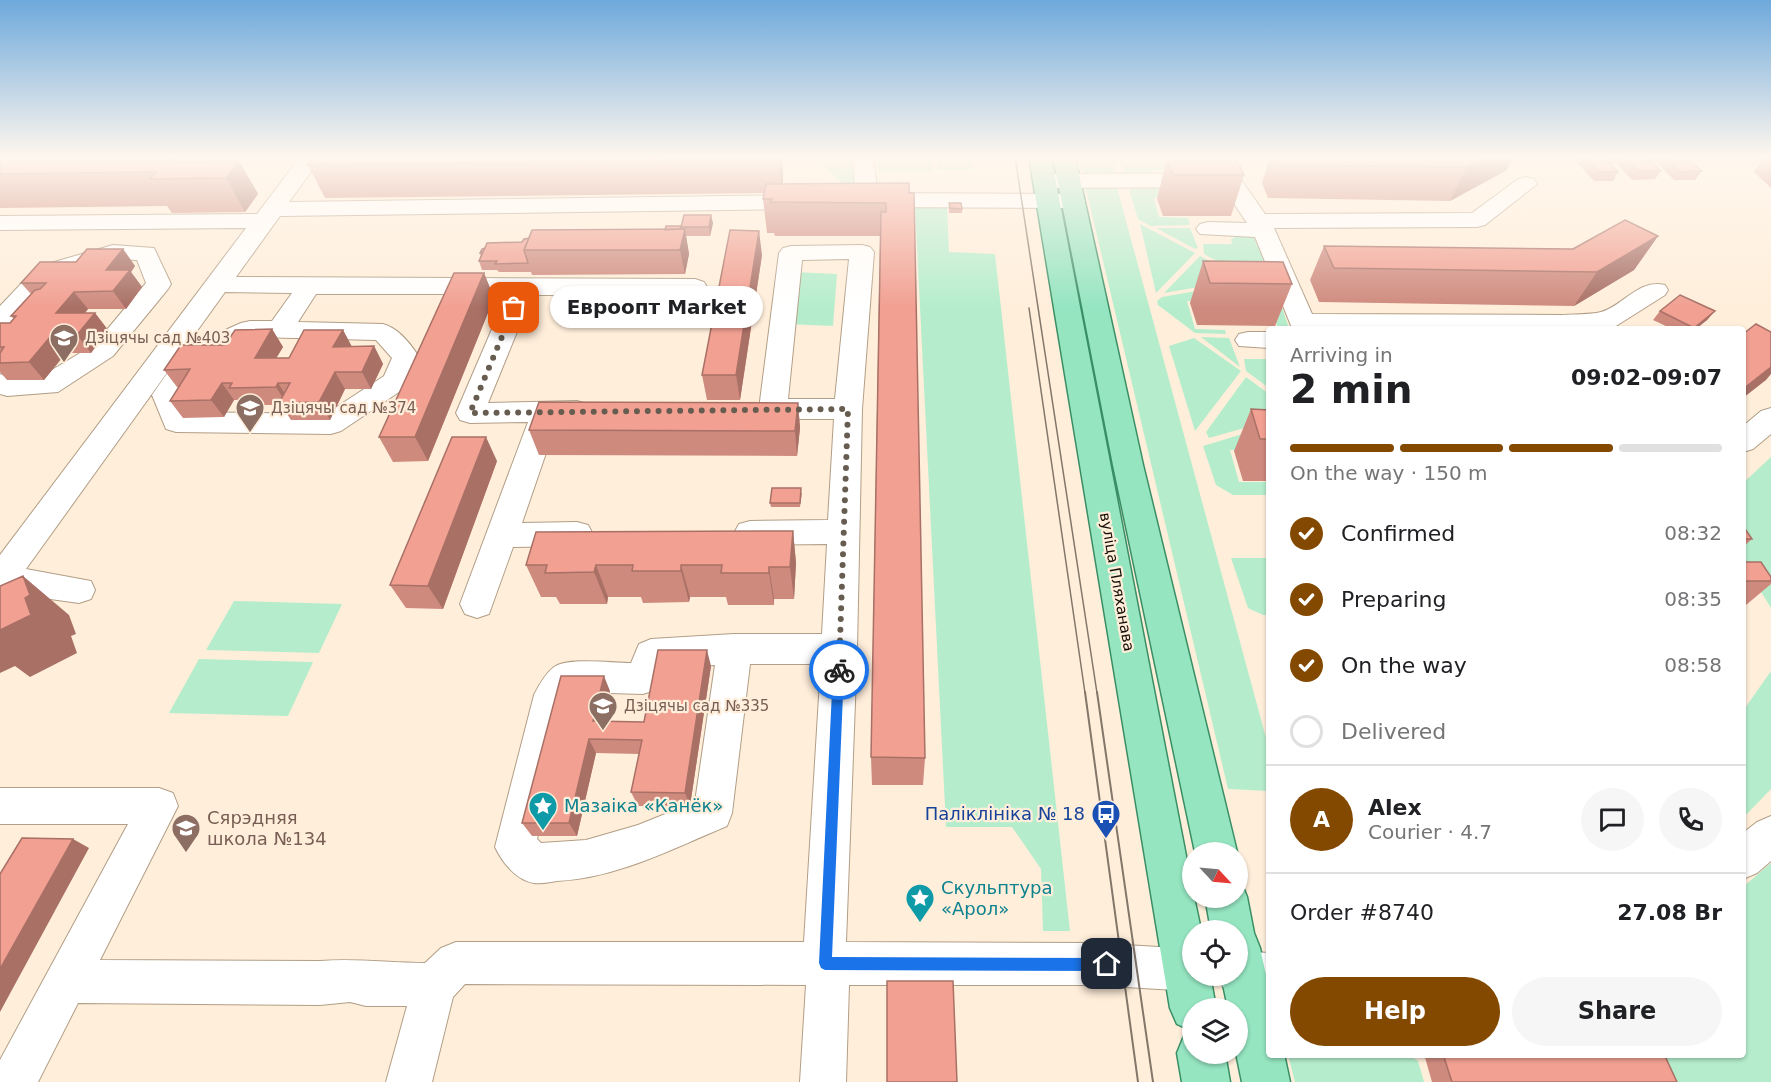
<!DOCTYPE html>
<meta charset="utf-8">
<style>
:root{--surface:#fff;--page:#f6f6f6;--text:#202124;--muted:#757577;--line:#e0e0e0;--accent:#844900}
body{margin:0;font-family:"DejaVu Sans",sans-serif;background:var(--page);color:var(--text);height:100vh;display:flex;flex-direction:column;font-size:22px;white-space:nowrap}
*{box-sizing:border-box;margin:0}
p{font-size:20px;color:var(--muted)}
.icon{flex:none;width:33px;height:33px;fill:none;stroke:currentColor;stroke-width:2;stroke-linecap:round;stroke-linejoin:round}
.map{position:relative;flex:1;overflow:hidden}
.drawer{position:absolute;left:1266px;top:326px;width:480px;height:732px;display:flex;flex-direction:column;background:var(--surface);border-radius:6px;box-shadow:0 2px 4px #0004}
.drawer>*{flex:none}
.needle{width:39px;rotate:116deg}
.controls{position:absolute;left:1182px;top:842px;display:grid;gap:12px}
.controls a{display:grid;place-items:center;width:66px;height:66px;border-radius:50%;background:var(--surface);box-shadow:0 2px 4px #0004;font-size:30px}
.pin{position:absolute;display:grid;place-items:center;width:51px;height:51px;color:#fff;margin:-26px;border-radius:12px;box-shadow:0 3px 9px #0006}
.courier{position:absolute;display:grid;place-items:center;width:60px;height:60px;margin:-30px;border:4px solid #1a73e8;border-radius:50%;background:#fff;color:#222;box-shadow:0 2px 8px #0007}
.bubble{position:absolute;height:42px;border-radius:21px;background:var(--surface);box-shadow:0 2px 4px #0004;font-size:20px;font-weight:700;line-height:42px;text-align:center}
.head em{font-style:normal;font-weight:700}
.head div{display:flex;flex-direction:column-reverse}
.head{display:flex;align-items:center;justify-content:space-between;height:102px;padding:0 24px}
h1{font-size:39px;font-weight:700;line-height:45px}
.bar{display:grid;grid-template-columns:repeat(4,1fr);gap:9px 6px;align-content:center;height:72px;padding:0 24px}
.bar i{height:8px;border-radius:4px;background:var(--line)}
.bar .selected{background:var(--accent)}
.bar p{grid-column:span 4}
.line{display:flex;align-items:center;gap:15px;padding:0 24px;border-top:2px solid var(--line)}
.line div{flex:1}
.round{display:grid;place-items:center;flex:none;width:63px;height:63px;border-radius:32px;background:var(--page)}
ol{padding:0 24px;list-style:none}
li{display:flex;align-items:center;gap:18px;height:66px}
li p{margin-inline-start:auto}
li .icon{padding:6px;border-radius:50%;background:var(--accent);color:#fff;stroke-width:4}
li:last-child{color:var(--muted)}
li i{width:33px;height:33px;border:3px solid var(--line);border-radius:50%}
.cta{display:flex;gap:12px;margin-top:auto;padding:12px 24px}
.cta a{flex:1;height:69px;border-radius:36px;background:var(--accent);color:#fff;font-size:24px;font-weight:700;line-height:69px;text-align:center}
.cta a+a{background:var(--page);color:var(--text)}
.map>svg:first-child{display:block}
.green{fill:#b5edcc}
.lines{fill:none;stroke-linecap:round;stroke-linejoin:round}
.minor-casing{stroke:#b19e86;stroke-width:2}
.major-casing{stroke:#3a8e65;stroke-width:3}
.minor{fill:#fff;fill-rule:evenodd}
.major{fill:#95e5c1;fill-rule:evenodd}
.tram-far1{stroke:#83776a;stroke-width:1.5}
.tram{stroke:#83776a;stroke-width:2}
.wall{fill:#cf8a7e}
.shaded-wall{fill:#a97066}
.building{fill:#f1a092;stroke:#a97066;stroke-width:1.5}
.route{fill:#1a73e8}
.done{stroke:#665c50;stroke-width:6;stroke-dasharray:0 10.8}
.labels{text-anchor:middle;stroke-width:4.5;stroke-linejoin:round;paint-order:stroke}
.education-label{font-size:15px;fill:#785e54;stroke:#ffeeda;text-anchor:start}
.street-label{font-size:15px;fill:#140d05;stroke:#ffeeda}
.near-culture-label{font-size:18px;fill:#0d838f;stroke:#ffeeda;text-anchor:start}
.near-transit-label{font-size:18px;fill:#164399;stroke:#ffeeda;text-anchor:end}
.near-education-label{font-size:18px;fill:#785e54;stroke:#ffeeda;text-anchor:start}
</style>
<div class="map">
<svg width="1771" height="1082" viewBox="0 0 1771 1082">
<rect width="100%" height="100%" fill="#ffeeda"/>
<path class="green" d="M772 157H844L860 168 852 193 817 159Z
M940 157H965L972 161 973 170H938L937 158Z
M1078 157H1111L1117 176 1085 173 1081 170Z
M1119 157H1150L1189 170H1153V176H1126Z
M932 159 933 171H878L877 160Z
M1116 184 1269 749V791L1228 789 1086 189 1089 185Z
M1181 185 1185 196 1154 198 1159 217 1188 218 1190 225 1150 226 1138 219 1128 186Z
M915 207H947L949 252 995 254 1070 931H1043L1041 869 1012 827H946Z
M1140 224 1195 253 1156 293Z
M1156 228H1190L1198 248 1195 249Z
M1239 235 1254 238 1270 275 1249 279 1204 254 1203 244H1232L1231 239Z
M1200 256 1244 279 1164 293Z
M795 272 837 274 833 326 786 324Z
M1248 282 1279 299 1289 328H1278L1268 302 1187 301 1195 329 1225 330 1226 334 1195 333 1158 305 1157 301 1162 297Z
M1201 337 1229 338 1240 367Z
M1194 338 1241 371 1195 431 1169 346Z
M1244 359H1269V388L1246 371Z
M1246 377 1269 394V421L1209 438 1206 432Z
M1269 426V450H1230L1239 482H1269V495H1233L1216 485 1203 446Z
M1771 457V608L1743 563V483Z
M1231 558H1269V615H1263L1248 608Z
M234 601 342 604 319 653 206 650Z
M199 659 313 662 288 716 169 713Z
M1771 671V789L1743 818V711Z
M1771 863V1082H1653L1641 1055 1743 1054V887Z
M1288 1055H1409L1418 1061 1424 1082H1295Z"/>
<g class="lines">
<g class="minor-casing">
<path id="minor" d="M300 157H322L289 202 805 195 813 197 816 202 813 207 805 209 280 216 236 277 695 279 704 282 707 287 704 292 695 295H532L488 403 577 401 587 404 591 411 587 418 557 421 522 523 577 522 588 525 593 534 588 543 577 546 513 547 489 614 477 618 465 614 460 604 528 422 470 423 460 420 456 413 507 294H316L298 322 383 324C398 328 411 344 419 357L405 388 341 431 331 434 176 432 166 429 152 395 185 348 241 323 250 321H272L292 293 225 292 26 569 91 581 95 590 91 599 79 603 0 592V555L246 228 0 230V216L257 214ZM254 337 376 340 392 358 384 376 326 414 186 412 180 395 203 360Z
M847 157H873L878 193 1074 194 1082 196 1085 201 1082 206 1074 208 867 207 859 205 856 200 853 163Z
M1230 173 1238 175 1265 214 1472 213 1518 179 1526 177 1534 179 1537 184 1485 225 1477 227 1274 228 1312 314 1562 315C1574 314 1589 315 1601 312 1623 306 1639 278 1665 285L1668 290 1665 295 1616 326 1607 328H1292L1255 237 1200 234 1196 229 1200 224 1208 222 1247 223 1223 187 1045 188 1037 186 1034 181 1037 176 1045 174Z
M113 245 154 248 171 284 168 289 113 356 58 392 7 396 0 394V374L11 378 42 376 95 344 146 283 137 260 114 259 55 277 9 327 0 329V306L37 267Z
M862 245 870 247 874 252 862 409 857 649 846 942 1092 943 1192 949V975H1211L1207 985 1192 991 1092 985H849L846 1082H800L806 985 465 984 453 997 432 1082H386L407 1006H366L350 1002 320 1005 78 1003 38 1082H0V1060L128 824H0V788H159L173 793 178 806 100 960 320 961C355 958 390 963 425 963L441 948 456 942H804L821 664H750L732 813 727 826C672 849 617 878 557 881 550 882 541 884 534 883 516 880 502 862 495 847L534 695C539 685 545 674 554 667 567 657 613 663 631 663L639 644 651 639 734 634H822L827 544 750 545 739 542 734 533 739 524 750 521 828 520 834 419H773L763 416 759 409 779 253 783 248 791 246ZM849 259 835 399H788L802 260ZM715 665 695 802 638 825 586 840 541 843 537 839 568 701 576 692 643 694 655 690 664 668Z
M1248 332H1269V348L1239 346 1235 340 1239 334Z
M1771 408V434L1753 449 1743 452V426L1761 411Z
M1771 816V861L1757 873 1743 879V833L1757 822Z
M1238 951 1269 953V995L1238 993 1223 987 1218 975H1238Z"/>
</g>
<g class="major-casing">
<path id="major" d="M1029 157H1051L1192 887V897H1194L1201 930H1192V975H1210L1216 1008H1192V1031L1177 1024 1170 1008Z
M1053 157H1075L1143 465 1237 852H1195L1113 465Z
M1238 880 1241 882 1247 897 1254 933 1260 948 1269 988V1054H1284L1290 1082H1242L1236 1053 1238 1008H1228L1221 975H1238V930H1211L1205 897H1238Z
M1192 1033V1053H1225L1230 1082H1182L1177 1053 1184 1036Z"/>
</g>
<use href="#minor" class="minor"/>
<use href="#major" class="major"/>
<path class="tram-far1" d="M1015 157 1097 693
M1029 308 1085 693"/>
<path class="tram" d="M1085 692 1138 1082
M1097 692 1153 1082"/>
</g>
<path class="wall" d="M0 157H174L177 161H239L258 194 245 212 172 213 167 206 0 208Z
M782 157 783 176V184L909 183 925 758 923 785H872L871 757 880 236H775L774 233H767L763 199 764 193 325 198 308 165Z
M1270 157H1514L1507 170 1450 201 1268 198 1262 183Z
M1572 157H1687L1702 171 1695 180H1674L1656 162H1652L1661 171 1655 179 1632 180 1617 164H1611L1618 172 1613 181H1594Z
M1167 158 1244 175 1231 216H1163L1157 199Z
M1763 159H1771V188L1754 172Z
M949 203 962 209V213H949Z
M713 223 710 236H686L689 254 685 274 532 275 531 272H499L497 270H482L479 261 481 257 480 253 522 242 665 230 681 226V229V227Z
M1658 236 1634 270 1574 306 1319 302 1310 280 1324 246 1573 249Z
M123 249 135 266 131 272 142 287 126 309H88L85 313H95L108 330 91 353H66L44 380H7L0 372V323H10L14 319 11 316 31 294 21 283 76 262Z
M762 255 740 400H707L702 375Z
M1203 261 1292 284 1275 326 1197 325 1190 303Z
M484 273 494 298 428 461 393 462 379 437Z
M1660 311H1715L1707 320 1697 328H1670L1653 320Z
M272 329 283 347 276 358H289L343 330 352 347 374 346 383 364 371 389H345L330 420H291L281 405H241L238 400H234L224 417 183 418 170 401 179 387H177L164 370 225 345Z
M798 403 800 428 797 456 539 455 529 430Z
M1251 409 1269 410V481H1243L1234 451Z
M497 461 443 609 406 608 390 585Z
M802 493 800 507H771L770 503Z
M1743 526 1752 539 1743 547Z
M793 531 796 563 794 599H774V605H728L726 597H690L689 602 643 603 641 597H608L607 604H560L556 597H541L526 565Z
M1743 562 1771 577V584L1746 605 1743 604Z
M711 666 690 806H638L631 792 639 754 596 753 577 836H532L522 823 610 691 603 721 644 722Z
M1424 1054H1664L1677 1082H1432Z"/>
<path class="shaded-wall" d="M173 157H174L188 179 169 162Z
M779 157H782L783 176 782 192Z
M1487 157H1514L1507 170 1450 201 1467 167Z
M239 161 258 194 245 212 226 178Z
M711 215 713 223 710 236 709 227Z
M685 229 689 254 685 274 680 250Z
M759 231 762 255 740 400 736 375Z
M1658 236 1634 270 1574 306 1597 272Z
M123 249 135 266 131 272 142 287 126 309 113 291 106 270Z
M484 273 494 298 428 461 415 437Z
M74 292 88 309 70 331 56 313Z
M1715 311 1707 320 1697 328H1694Z
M95 313 108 330 91 353 77 335Z
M272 329 283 347 266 375 255 358Z
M343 330 352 347H333Z
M51 336 66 353 44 380 29 362Z
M374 346 383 364 371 389 362 372Z
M1771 367V374L1766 380 1743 398V389Z
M335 372 345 389 330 420 319 402Z
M222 383 234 400 224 417 211 400Z
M278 383 290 401 286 403 276 387Z
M798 403 800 428 797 456 795 431Z
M486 437 497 461 443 609 428 586Z
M793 531 796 563 794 599 790 567Z
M596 565 608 597 607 604 594 572Z
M681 565 690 597 689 602 681 571Z
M769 567 774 599V605L769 573Z
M23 576 69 615 76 634 71 636 77 653 30 677 15 666 0 673V630L25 598Z
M707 650 711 666 690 806 685 793Z
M604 676 610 691 600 735 593 721Z
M589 739 596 753 577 836 569 823Z
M73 839 89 848 0 1012V969Z"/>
<path class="building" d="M0 157H173L169 162 239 161 226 178 150 179 156 172 0 174Z
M313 157H779V159L308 165Z
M1276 157H1487L1467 167 1280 165Z
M1585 157H1604L1618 172H1599Z
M1623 157H1646L1661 171H1638Z
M1665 157H1687L1702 171 1680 172Z
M1167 158H1236L1244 175H1173Z
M1763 159H1771V166Z
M909 183V193H914L925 758 871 757 881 212H886V203L771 202 772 199H763L766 184Z
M949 203H961L962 209 950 208Z
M684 215H711L709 227H681Z
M1625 220 1658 236 1597 272 1334 268 1324 246 1573 249Z
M666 226H681L680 229 665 230Z
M685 229 680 250H524L532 230Z
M730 230 759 231 736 375H702Z
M529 238 524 250 528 263 495 264 497 261H479L487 243 522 242 524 239Z
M485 248 482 253H480L482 249Z
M87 249H123L106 270H130L113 291 74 292 56 313H95L77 335 51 336 29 362 0 363V353L4 347H0V323H10L16 316H11L35 290 40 289 46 283H21L40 262H76Z
M1203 261 1283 262 1292 284 1210 283Z
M454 273H484L415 437H379Z
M1680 295 1715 311 1694 328 1660 311Z
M1756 324 1771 332V367L1743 389V334Z
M272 329 255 358H289L304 330H343L333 347 374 346 362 372H335L319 402 279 403 290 383H278L276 387 229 388 232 383H222L211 400 170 401 190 369 164 370 181 345H225L235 330Z
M539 402 798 403 795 431 529 430Z
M1251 409 1269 410V439H1260Z
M452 437H486L428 586 390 585Z
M772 488H801L800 503H770Z
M1743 526 1752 539H1743Z
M793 531 790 567H769V573H721L722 565H681V571H632L633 565H596L594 572 545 573 547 565H526L536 532Z
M1743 562H1761L1771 577V581H1743Z
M23 576 30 595 25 598 31 615 0 630V586Z
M658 650H707L685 793 631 792 642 740 589 739 569 823H522L561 676H604L593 721 644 722Z
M22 838 73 839 0 969V874Z
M887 981H953L957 1082H887Z
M1443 1054H1664L1677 1082H1452Z"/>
<linearGradient id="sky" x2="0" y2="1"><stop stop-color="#6ea9dc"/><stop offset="0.51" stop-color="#fff7ee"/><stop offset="1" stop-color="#fff7ee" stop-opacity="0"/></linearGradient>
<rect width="1771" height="308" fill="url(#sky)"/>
<path class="route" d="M839 666 844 670 832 957 1107 958 1112 960 1114 964 1112 969 1107 971 825 970 821 968 819 963 833 670Z"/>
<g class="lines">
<path class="done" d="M514 308 470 413 848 409 839 670"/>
</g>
<defs>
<g id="school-pin" transform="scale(1.5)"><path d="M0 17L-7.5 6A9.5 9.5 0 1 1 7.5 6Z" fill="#8d6e63" stroke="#ffeeda"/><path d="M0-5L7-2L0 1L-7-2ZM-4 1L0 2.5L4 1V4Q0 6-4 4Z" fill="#fff"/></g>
<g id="sight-pin" transform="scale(1.5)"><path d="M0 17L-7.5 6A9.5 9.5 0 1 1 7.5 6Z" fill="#0f9aa8" stroke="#ffeeda"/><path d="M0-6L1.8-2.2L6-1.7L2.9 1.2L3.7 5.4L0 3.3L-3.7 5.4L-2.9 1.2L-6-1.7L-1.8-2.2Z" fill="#fff"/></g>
<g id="bus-pin" transform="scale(1.5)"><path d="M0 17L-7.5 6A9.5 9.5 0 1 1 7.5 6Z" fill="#1a4fb4" stroke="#ffeeda"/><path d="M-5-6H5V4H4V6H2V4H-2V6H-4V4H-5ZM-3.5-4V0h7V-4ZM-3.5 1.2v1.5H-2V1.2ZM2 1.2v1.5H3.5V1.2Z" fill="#fff"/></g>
</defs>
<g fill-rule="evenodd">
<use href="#school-pin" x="64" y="338"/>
<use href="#school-pin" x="250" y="408"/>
<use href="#school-pin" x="603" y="706"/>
<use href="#sight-pin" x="543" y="806"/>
<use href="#bus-pin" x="1106" y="814"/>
<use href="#school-pin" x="186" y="828"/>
<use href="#sight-pin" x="920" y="898"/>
</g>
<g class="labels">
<g class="education-label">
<text x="85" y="343">Дзіцячы сад №403</text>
<text x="271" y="413">Дзіцячы сад №374</text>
<text x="624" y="711">Дзіцячы сад №335</text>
</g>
<g class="street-label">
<text transform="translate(1117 582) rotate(80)" y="5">вуліца Пляханава</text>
</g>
<g class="near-culture-label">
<text x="564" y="812">Мазаіка «Канёк»</text>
<text x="941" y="894">Скульптура<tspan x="941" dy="21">«Арол»</tspan></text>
</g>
<g class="near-transit-label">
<text x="1085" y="820">Паліклініка № 18</text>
</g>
<g class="near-education-label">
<text x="207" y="824">Сярэдняя<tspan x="207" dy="21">школа №134</tspan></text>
</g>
</g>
</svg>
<div class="controls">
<a><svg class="needle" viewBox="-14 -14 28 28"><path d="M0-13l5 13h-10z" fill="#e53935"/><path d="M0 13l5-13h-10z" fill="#757577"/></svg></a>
<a><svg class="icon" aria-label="locate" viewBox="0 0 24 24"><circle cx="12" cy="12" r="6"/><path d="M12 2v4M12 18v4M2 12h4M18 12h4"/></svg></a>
<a><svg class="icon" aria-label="layers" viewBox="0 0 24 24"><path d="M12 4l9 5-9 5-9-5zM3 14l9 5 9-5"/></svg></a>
</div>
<div class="pin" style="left:514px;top:308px;background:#ea580c"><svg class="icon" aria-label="bag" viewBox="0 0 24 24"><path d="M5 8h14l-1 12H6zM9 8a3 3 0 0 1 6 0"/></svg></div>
<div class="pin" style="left:1107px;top:964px;background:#1f2937"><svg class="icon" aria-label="home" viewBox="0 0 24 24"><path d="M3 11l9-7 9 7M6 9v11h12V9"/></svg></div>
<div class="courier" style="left:839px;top:670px"><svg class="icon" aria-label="bike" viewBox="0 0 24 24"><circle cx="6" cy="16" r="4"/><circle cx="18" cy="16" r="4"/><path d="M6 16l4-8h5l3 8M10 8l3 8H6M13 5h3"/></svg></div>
<div class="bubble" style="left:550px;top:286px;width:213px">Евроопт Market</div>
<section class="drawer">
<div class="head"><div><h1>2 min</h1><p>Arriving in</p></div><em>09:02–09:07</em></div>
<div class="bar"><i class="selected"></i><i class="selected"></i><i class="selected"></i><i></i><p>On the way · 150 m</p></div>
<ol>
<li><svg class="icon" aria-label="check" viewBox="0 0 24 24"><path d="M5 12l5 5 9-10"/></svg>Confirmed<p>08:32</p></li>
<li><svg class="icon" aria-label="check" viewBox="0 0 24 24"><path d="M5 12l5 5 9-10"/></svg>Preparing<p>08:35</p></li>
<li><svg class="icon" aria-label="check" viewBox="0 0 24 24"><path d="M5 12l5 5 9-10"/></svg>On the way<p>08:58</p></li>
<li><i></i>Delivered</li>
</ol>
<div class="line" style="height:108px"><b class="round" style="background:var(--accent);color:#fff">A</b><div><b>Alex</b><p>Courier · 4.7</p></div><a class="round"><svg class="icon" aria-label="chat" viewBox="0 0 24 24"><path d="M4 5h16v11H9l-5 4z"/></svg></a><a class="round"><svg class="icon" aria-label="phone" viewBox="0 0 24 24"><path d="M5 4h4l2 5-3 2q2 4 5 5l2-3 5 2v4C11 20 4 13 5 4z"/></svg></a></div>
<div class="line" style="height:78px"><div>Order #8740</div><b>27.08 Br</b></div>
<div class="cta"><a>Help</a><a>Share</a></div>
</section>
</div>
